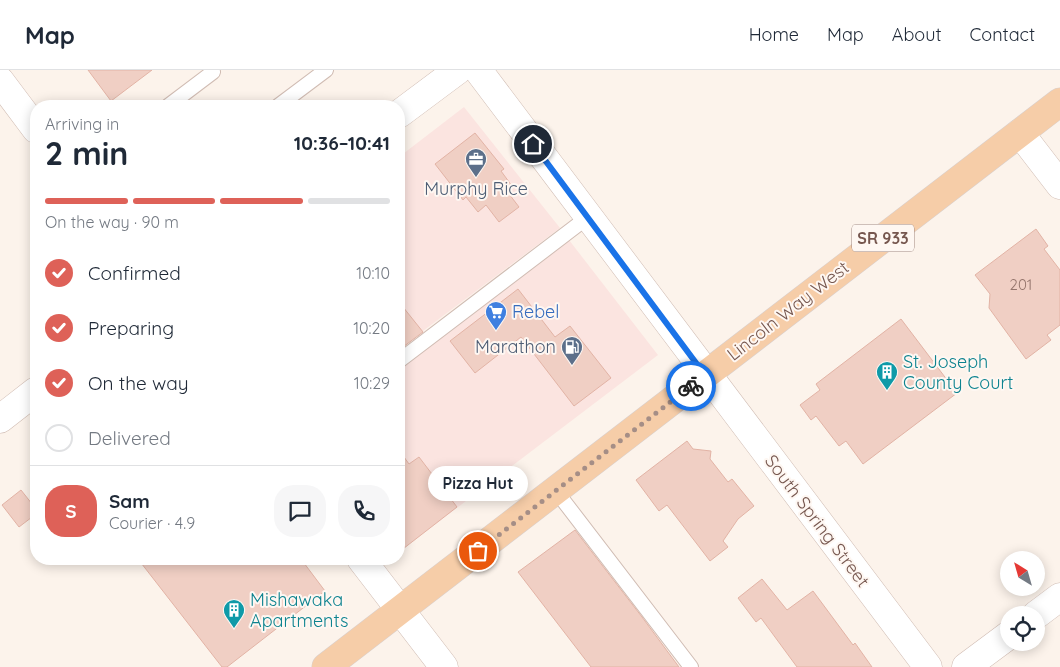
<!DOCTYPE html>
<meta charset="utf-8">
<style>
:root{--surface:#fff;--page:#f6f6f7;--text:#1f2937;--muted:#747a83;--line:#e0e1e3;--accent:#de6158}
body{margin:0;font-family:Quicksand,sans-serif;background:var(--page);color:var(--text);height:100vh;display:flex;flex-direction:column;font-size:19px;white-space:nowrap}
*{box-sizing:border-box;margin:0}
p{font-size:16px;color:var(--muted)}
.icon{flex:none;width:28px;height:28px;fill:none;stroke:currentColor;stroke-width:2;stroke-linecap:round;stroke-linejoin:round}
.map{position:relative;flex:1;overflow:hidden}
.drawer{position:absolute;left:30px;top:30px;width:375px;height:465px;display:flex;flex-direction:column;background:var(--surface);border-radius:20px;box-shadow:0 2px 12px #0003}
.drawer>*{flex:none}
.needle{width:32px;rotate:323deg}
.tools{position:absolute;left:1000px;top:481px;display:grid;gap:10px}
.tools a{display:grid;place-items:center;width:45px;height:45px;border-radius:50%;background:var(--surface);box-shadow:0 2px 12px #0003;font-size:25px}
.pin{position:absolute;display:grid;place-items:center;width:42px;height:42px;color:#fff;margin:-21px;border:2px solid #fff;border-radius:50%;box-shadow:0 1px 5px #0007}
.courier{position:absolute;display:grid;place-items:center;width:50px;height:50px;margin:-25px;border:4px solid #1a73e8;border-radius:50%;background:#fff;color:#222;box-shadow:0 1px 6px #0007}
.bubble{position:absolute;height:35px;border-radius:18px;background:var(--surface);box-shadow:0 2px 12px #0003;font-size:16px;font-weight:800;line-height:35px;text-align:center}
.head em{font-style:normal;font-weight:800}
.head div{display:flex;flex-direction:column-reverse}
.head{display:flex;align-items:center;justify-content:space-between;height:85px;padding:0 15px}
h1{font-size:32px;font-weight:800;line-height:38px}
.bar{display:grid;grid-template-columns:repeat(4,1fr);gap:8px 5px;align-content:center;height:60px;padding:0 15px}
.bar i{height:6px;border-radius:4px;background:var(--line)}
.bar .selected{background:var(--accent)}
.bar p{grid-column:span 4}
.line{display:flex;align-items:center;gap:12px;padding:0 15px;border-top:1px solid var(--line)}
.line div{flex:1}
.round{display:grid;place-items:center;flex:none;width:52px;height:52px;border-radius:20px;background:var(--page)}
ol{padding:0 15px;list-style:none}
li{display:flex;align-items:center;gap:15px;height:55px}
li p{margin-inline-start:auto}
li .icon{padding:5px;border-radius:50%;background:var(--accent);color:#fff;stroke-width:4}
li:last-child{color:var(--muted)}
li i{width:28px;height:28px;border:2px solid var(--line);border-radius:50%}
header{display:flex;align-items:center;gap:30px;box-sizing:border-box;height:70px;padding:0 25px;background:var(--surface);border-bottom:1px solid var(--line)}
header strong{font-size:24px}
nav{display:flex;gap:28px;margin-inline-start:auto;font-size:18px}
.map>svg:first-child{display:block}
.commercial{fill:#fbe4e0}
.building{fill:#f0cfc4;stroke:#e2b3a5}
.lines{fill:none;stroke-linecap:round;stroke-linejoin:round}
.service-casing{stroke:#d0bcb3;stroke-width:16}
.minor-casing{stroke:#d0bcb3;stroke-width:29}
.tertiary-casing{stroke:#d0bcb3;stroke-width:29}
.primary-casing{stroke:#d9d0ce;stroke-width:29}
.service{stroke:#fff;stroke-width:14}
.minor{stroke:#fff;stroke-width:28}
.tertiary{stroke:#fff;stroke-width:28}
.primary{stroke:#f6cda8;stroke-width:28}
.done{stroke:#a58e86;stroke-width:5;stroke-dasharray:0 9}
.route{stroke:#1a73e8;stroke-width:6}
.labels{text-anchor:middle;stroke-width:4;stroke-linejoin:round;paint-order:stroke}
.number-label{font-size:15px;fill:#94756c}
.shield{fill:#fef7f2;stroke:#9f8780;stroke-width:1}
.shield-label{font-size:16px;font-weight:bold;fill:#76574f}
.service-label{font-size:18px;fill:#4e5e75;stroke:#fef7f2}
.street-label{font-size:18px;fill:#76574f;stroke:#fef7f2}
.shop-label{font-size:18px;fill:#366cbe;stroke:#fef7f2;text-anchor:start}
.culture-label{font-size:18px;fill:#0d838f;stroke:#fef7f2;text-anchor:start}
</style>
<header>
<strong>Map</strong>
<nav><a>Home</a><a>Map</a><a>About</a><a>Contact</a></nav>
</header>
<div class="map">
<svg width="1060" height="597" viewBox="0 0 1060 597">
<rect width="100%" height="100%" fill="#fcf3eb"/>
<path class="commercial" d="M464 37 560 158 399 279V87Z
M569 170 658 285 399 482V299Z"/>
<path class="building" d="M88 0H152L111 31Z
M475 63 504 99 501 101 512 116 506 120 519 137 499 152 486 135 478 142 466 127 463 130 435 94Z
M1036 159 1048 176 1044 179 1060 200V255L1047 265 1051 270 1026 289 989 238 990 224 975 205Z
M518 219 555 267 570 256 611 308 574 336 521 267 475 303 450 271Z
M399 232 423 262 399 280Z
M901 249 957 323 863 394 846 371 839 376 816 346 811 350 800 335 820 320 816 314Z
M687 371 693 379 711 381 710 389 728 412 732 409 754 436 738 449 723 471 728 477 710 491 667 435 659 441 636 410Z
M399 380 409 394 419 387 457 437 399 482Z
M21 420 36 439V444L19 457 2 435Z
M575 460 642 547 679 597H591L518 502Z
M138 489H301L325 521 227 597H222Z
M762 509 787 540 813 521 853 575 855 573 872 597H797L761 548 756 552 738 528Z"/>
<g class="lines">
<g class="service-casing">
<path id="service" d="M168 36 213 2
M278 36 326 0
M399 291 588 147
M556 421 691 597"/>
</g>
<g class="minor-casing">
<path id="minor" d="M0 11 36 59
M399 44 458 0
M1020 63 1060 115
M0 349 36 321
M361 489 444 597
M1036 545 1060 527
M966 597 1009 565"/>
</g>
<g class="tertiary-casing">
<path id="tertiary" d="M478 0 928 597"/>
</g>
<g class="primary-casing">
<path id="primary" d="M326 597 1060 32"/>
</g>
<use href="#service" class="service"/>
<use href="#minor" class="minor"/>
<use href="#tertiary" class="tertiary"/>
<use href="#primary" class="primary"/>
</g>
<g class="lines">
<path class="done" d="M478 481 691 316"/>
<path class="route" d="M533 74 705 305 691 316"/>
</g>
<defs>
<g id="office-pin" transform="scale(1.125)"><path d="M0 17L-7.5 6A9.5 9.5 0 1 1 7.5 6Z" fill="#5c6f8a" stroke="#fef7f2"/><path d="M-6-3h4V-5.5h4V-3h4V5H-6ZM-1-4.5V-3h2v-1.5ZM-6 0V1H6V0Z" fill="#fff"/></g>
<g id="supermarket-pin" transform="scale(1.125)"><path d="M0 17L-7.5 6A9.5 9.5 0 1 1 7.5 6Z" fill="#3f7fe0" stroke="#fef7f2"/><path d="M-6-5.5h2.5l.6 2H6L4.5 2H-2.5L-4.4-4H-6ZM-1.5 3.2a1.3 1.3 0 1 0 .1 0ZM3 3.2a1.3 1.3 0 1 0 .1 0Z" fill="#fff"/></g>
<g id="fuel-pin" transform="scale(1.125)"><path d="M0 17L-7.5 6A9.5 9.5 0 1 1 7.5 6Z" fill="#5c6f8a" stroke="#fef7f2"/><path d="M-5.5-6h7V0h2V4h1.3V-2.5L3-4.5l.8-.8L6-3V5H2.5V1h-1V6h-7ZM-4.2-4.7v3.2H.2V-4.7Z" fill="#fff"/></g>
<g id="building-pin" transform="scale(1.125)"><path d="M0 17L-7.5 6A9.5 9.5 0 1 1 7.5 6Z" fill="#0f9aa8" stroke="#fef7f2"/><path d="M-4-6H4V6H1V3H-1V6H-4ZM-2.5-4.3h1.7v1.8h-1.7ZM.8-4.3h1.7v1.8H.8ZM-2.5-1h1.7V.8h-1.7ZM.8-1h1.7V.8H.8Z" fill="#fff"/></g>
</defs>
<g fill-rule="evenodd">
<use href="#office-pin" x="476" y="89"/>
<use href="#supermarket-pin" x="496" y="242"/>
<use href="#fuel-pin" x="572" y="277"/>
<use href="#building-pin" x="887" y="302"/>
<use href="#building-pin" x="234" y="540"/>
</g>
<g class="labels">
<g class="number-label">
<text x="1021" y="220">201</text>
</g>
<rect class="shield" x="852" y="154.5" width="62" height="27" rx="4"/>
<g class="shield-label">
<text x="883" y="174">SR 933</text>
</g>
<g class="service-label">
<text x="476" y="125">Murphy Rice</text>
<text x="556" y="283" text-anchor="end">Marathon</text>
</g>
<g class="street-label">
<text transform="translate(788 241) rotate(-38)" y="6">Lincoln Way West</text>
<text transform="translate(817 451) rotate(53)" y="6">South Spring Street</text>
</g>
<g class="shop-label">
<text x="512" y="248">Rebel</text>
</g>
<g class="culture-label">
<text x="903" y="298">St. Joseph<tspan x="903" dy="21">County Court</tspan></text>
<text x="250" y="536">Mishawaka<tspan x="250" dy="21">Apartments</tspan></text>
</g>
</g>
</svg>
<div class="tools">
<a><svg class="needle" viewBox="-14 -14 28 28"><path d="M0-13l5 13h-10z" fill="#e53935"/><path d="M0 13l5-13h-10z" fill="#747a83"/></svg></a>
<a><svg class="icon" aria-label="locate" viewBox="0 0 24 24"><circle cx="12" cy="12" r="6"/><path d="M12 2v4M12 18v4M2 12h4M18 12h4"/></svg></a>
</div>
<div class="pin" style="left:478px;top:481px;background:#ea580c"><svg class="icon" aria-label="bag" viewBox="0 0 24 24"><path d="M5 8h14l-1 12H6zM9 8a3 3 0 0 1 6 0"/></svg></div>
<div class="pin" style="left:533px;top:74px;background:#1f2937"><svg class="icon" aria-label="home" viewBox="0 0 24 24"><path d="M3 11l9-7 9 7M6 9v11h12V9"/></svg></div>
<div class="courier" style="left:691px;top:316px"><svg class="icon" aria-label="bike" viewBox="0 0 24 24"><circle cx="6" cy="16" r="4"/><circle cx="18" cy="16" r="4"/><path d="M6 16l4-8h5l3 8M10 8l3 8H6M13 5h3"/></svg></div>
<div class="bubble" style="left:428px;top:396px;width:100px">Pizza Hut</div>
<section class="drawer">
<div class="head"><div><h1>2 min</h1><p>Arriving in</p></div><em>10:36–10:41</em></div>
<div class="bar"><i class="selected"></i><i class="selected"></i><i class="selected"></i><i></i><p>On the way · 90 m</p></div>
<ol>
<li><svg class="icon" aria-label="check" viewBox="0 0 24 24"><path d="M5 12l5 5 9-10"/></svg>Confirmed<p>10:10</p></li>
<li><svg class="icon" aria-label="check" viewBox="0 0 24 24"><path d="M5 12l5 5 9-10"/></svg>Preparing<p>10:20</p></li>
<li><svg class="icon" aria-label="check" viewBox="0 0 24 24"><path d="M5 12l5 5 9-10"/></svg>On the way<p>10:29</p></li>
<li><i></i>Delivered</li>
</ol>
<div class="line" style="height:90px"><b class="round" style="background:var(--accent);color:#fff">S</b><div><b>Sam</b><p>Courier · 4.9</p></div><a class="round"><svg class="icon" aria-label="chat" viewBox="0 0 24 24"><path d="M4 5h16v11H9l-5 4z"/></svg></a><a class="round"><svg class="icon" aria-label="phone" viewBox="0 0 24 24"><path d="M5 4h4l2 5-3 2q2 4 5 5l2-3 5 2v4C11 20 4 13 5 4z"/></svg></a></div>
</section>
</div>
